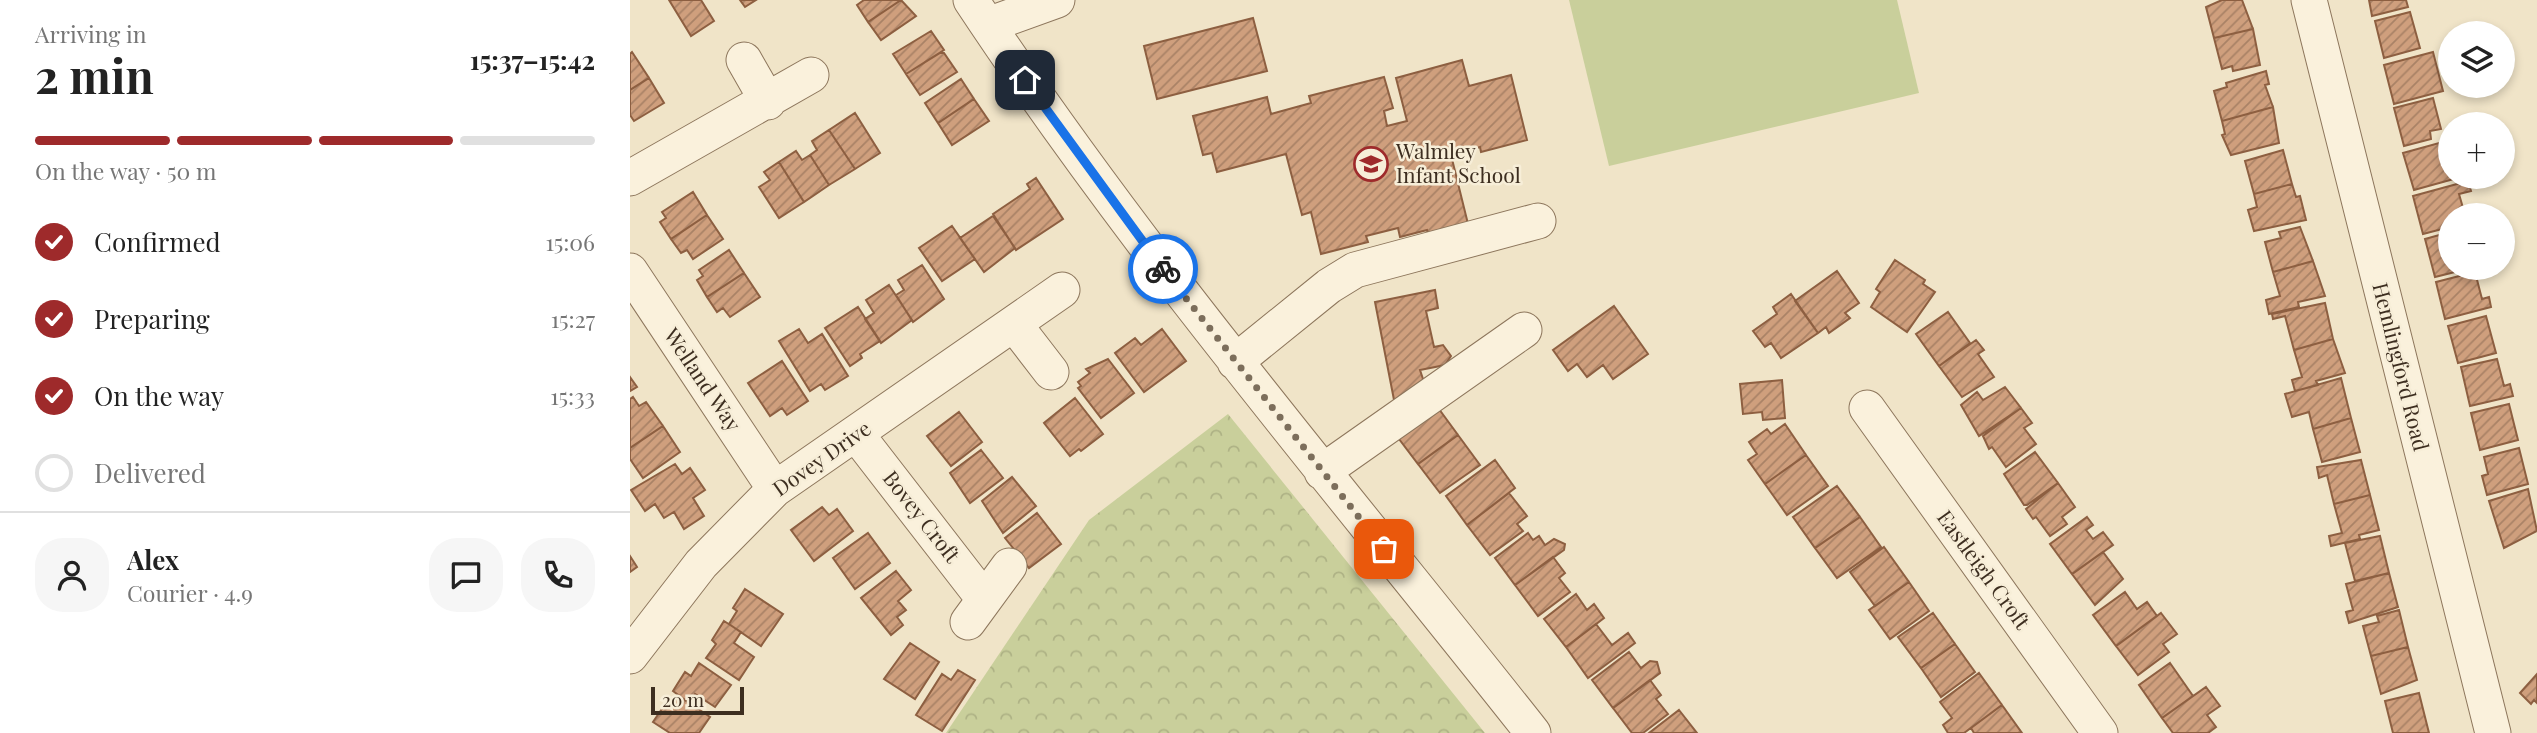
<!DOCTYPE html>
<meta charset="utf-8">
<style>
:root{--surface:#fff;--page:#f6f6f6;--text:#222;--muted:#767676;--line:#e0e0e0;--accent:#9e2a2b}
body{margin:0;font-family:"Playfair Display",serif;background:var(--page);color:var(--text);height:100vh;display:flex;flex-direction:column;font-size:26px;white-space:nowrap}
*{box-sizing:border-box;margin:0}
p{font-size:23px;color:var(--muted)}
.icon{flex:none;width:38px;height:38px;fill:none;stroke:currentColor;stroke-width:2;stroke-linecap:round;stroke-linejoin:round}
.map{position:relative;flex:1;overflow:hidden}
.drawer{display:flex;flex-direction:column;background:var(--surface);width:630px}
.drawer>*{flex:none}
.tools{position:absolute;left:1808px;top:21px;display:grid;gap:14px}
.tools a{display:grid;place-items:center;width:77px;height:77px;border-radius:50%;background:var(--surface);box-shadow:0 4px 10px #0003;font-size:35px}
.scale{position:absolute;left:21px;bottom:18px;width:93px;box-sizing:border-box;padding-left:7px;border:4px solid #3d2e20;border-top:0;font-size:19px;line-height:24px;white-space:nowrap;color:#3d2e20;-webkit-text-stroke:5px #f7eed8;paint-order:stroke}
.pin{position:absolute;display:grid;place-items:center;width:60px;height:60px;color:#fff;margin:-30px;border-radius:14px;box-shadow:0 4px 10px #0006}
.courier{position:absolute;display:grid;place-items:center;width:70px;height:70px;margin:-35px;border:5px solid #1a73e8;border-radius:50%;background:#fff;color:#222;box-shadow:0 2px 9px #0007}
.summary em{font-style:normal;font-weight:700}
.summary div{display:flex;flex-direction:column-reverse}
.summary{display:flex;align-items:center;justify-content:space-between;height:119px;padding:0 35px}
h1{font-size:46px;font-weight:700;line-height:52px}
.bar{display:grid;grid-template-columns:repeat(4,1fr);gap:10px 7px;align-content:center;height:84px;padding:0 35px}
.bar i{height:9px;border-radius:5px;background:var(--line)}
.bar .on{background:var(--accent)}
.bar p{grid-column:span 4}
.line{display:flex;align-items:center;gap:18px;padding:0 35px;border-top:2px solid var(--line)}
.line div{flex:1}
.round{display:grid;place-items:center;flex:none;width:74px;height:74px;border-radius:28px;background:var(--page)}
ol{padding:0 35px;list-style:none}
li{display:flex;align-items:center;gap:21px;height:77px}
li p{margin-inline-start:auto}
li .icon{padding:7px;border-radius:50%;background:var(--accent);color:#fff;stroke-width:4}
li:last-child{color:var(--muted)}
li i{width:38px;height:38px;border:4px solid var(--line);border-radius:50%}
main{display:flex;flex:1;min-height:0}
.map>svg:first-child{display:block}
.grass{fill:#c9cf9b}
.forest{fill:url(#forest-crowns)}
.building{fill:url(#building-hatch);stroke:#8d5f41;stroke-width:2}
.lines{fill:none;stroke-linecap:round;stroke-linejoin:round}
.minor-casing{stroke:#8d765c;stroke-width:37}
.minor{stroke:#faf1dc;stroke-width:35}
.done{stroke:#7c6e5b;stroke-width:7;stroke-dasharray:0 12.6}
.route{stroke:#1a73e8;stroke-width:9}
.labels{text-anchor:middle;stroke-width:5;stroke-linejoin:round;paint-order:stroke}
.poi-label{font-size:21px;fill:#3d2e20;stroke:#f7eed8;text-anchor:start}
.street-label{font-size:21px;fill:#3d2e20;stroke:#f7eed8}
</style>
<main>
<section class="drawer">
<div class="summary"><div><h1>2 min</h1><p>Arriving in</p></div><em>15:37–15:42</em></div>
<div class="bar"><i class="on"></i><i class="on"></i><i class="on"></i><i></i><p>On the way · 50 m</p></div>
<ol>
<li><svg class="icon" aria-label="check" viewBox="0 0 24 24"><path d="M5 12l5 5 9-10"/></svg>Confirmed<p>15:06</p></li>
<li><svg class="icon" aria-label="check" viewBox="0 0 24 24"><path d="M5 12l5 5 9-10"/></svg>Preparing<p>15:27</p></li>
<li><svg class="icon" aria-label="check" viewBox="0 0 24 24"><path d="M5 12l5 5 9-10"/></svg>On the way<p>15:33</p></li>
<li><i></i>Delivered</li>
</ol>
<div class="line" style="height:126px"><a class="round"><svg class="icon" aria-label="person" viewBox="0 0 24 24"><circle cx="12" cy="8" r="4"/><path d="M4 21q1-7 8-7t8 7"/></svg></a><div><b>Alex</b><p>Courier · 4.9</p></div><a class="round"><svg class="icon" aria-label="chat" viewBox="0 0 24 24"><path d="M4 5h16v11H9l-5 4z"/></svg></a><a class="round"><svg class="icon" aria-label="phone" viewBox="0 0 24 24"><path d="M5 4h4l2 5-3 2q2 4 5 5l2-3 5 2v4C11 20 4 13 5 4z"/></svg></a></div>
</section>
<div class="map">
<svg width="1907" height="733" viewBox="0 0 1907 733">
<defs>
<pattern id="forest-crowns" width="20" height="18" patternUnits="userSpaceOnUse" patternTransform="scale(1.75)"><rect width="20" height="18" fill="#c9cf9b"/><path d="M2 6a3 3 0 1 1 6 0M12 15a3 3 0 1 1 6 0" fill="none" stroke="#aeb285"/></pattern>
<pattern id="building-hatch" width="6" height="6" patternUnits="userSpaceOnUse" patternTransform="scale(1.75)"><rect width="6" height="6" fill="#cf9f7d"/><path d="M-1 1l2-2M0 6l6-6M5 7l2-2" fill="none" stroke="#a98266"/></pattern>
</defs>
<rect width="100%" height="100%" fill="#f0e4c8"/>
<path class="grass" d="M939 0H1267L1289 93 979 166Z"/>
<path class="forest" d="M598 414 855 733H316L459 520Z"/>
<path class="building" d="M39 0H71L84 21 61 36Z
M110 0H126L115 7Z
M234 0H271L238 22 227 5Z
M271 0 286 16 251 40 238 22Z
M1612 0 1623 29 1584 38 1576 7 1592 0Z
M1739 0H1776L1778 7 1742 16Z
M1780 12 1790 48 1754 58 1745 21Z
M623 18 637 71 527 99 514 46Z
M1623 29 1630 65 1603 71 1602 66 1592 69 1584 38Z
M301 31 314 50 276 74 263 54Z
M2 52 19 78 0 90V54Z
M1803 52 1813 91 1764 104 1754 65Z
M310 53H314L327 72 290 95 276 74Z
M832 60 839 86 881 75 897 140 851 152 850 147 821 155 839 228 799 238 797 230 770 237 768 228 736 236 738 242 691 254 681 212 672 215 656 154 587 172 582 153 573 155 563 116 637 97 641 114 681 103 679 96 754 77 763 108 754 111 757 126 777 121 766 78Z
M1636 71 1639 84 1635 85 1643 107 1592 121 1584 91 1597 87 1596 83Z
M19 78 34 103 4 121 0 115V90Z
M331 79 344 99 308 123 295 103Z
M1803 98 1811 129 1800 131 1801 139 1774 146 1764 108Z
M344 99 359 121 322 145 308 123Z
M1643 107 1649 143 1601 155 1592 135 1595 134 1592 121Z
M225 113 250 153 225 169 199 130Z
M199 130 225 169 199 185 180 155 187 150 182 141Z
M1820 140V177H1831L1784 190 1773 153Z
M1653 150 1662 184 1624 194 1615 161Z
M166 151 172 160 180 155 199 185 174 202 149 162Z
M149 162 174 202 149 218 129 187 140 180 134 172Z
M406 178 433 219 386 250 363 214 400 189 397 184Z
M1838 181 1841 191 1829 194 1835 215H1820V227L1793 234 1783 196Z
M1662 184 1666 197 1670 196 1676 220 1624 231 1618 210 1627 207 1624 194Z
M63 192 77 215 41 239 30 222 36 218 32 212Z
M77 215 93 239 63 259 57 250 51 253 41 239Z
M363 216 385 248 354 272 330 238Z
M322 226 345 259 312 281 289 248Z
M1670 227 1683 261 1643 272 1635 242 1651 238 1649 232Z
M1820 232V268H1841L1805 277 1795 239Z
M99 250 114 273 77 297 67 280 73 276 69 270Z
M1265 260 1295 280 1293 284 1305 292 1277 332 1241 307 1250 292 1246 289Z
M1683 261 1695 296 1668 302 1669 307 1639 314 1636 300 1650 296 1643 272Z
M292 265 314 299 283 322 266 295 274 290 268 280Z
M1207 271 1229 303 1215 313 1220 318 1199 333 1196 327 1188 333 1165 301Z
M1845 272 1852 299 1859 297 1861 307 1815 319 1806 282Z
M114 273 130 297 100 317 93 308 87 312 77 297Z
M259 285 282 320 251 343 235 319 244 313 236 300Z
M805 290 808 308 796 311 804 347 813 345 821 356 815 365 790 370 795 385 765 405 745 302Z
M1161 294 1188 333 1151 358 1141 343 1135 347 1123 331 1147 314 1143 307Z
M1695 303 1703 339 1664 350 1655 316 1643 319 1642 314Z
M984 306 1018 354 983 379 973 365 957 377 947 364 938 371 923 350Z
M228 307 250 341 230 354 232 358 220 366 195 328Z
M1318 312 1340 343 1309 366 1286 334Z
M1856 316 1866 353 1828 363 1818 326Z
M169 329 178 343 192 334 218 376 195 390 191 384 180 391 149 341Z
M532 329 556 361 514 392 485 353 505 338 511 345Z
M1703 339 1715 373 1686 381 1688 385 1665 391 1662 380 1672 377 1664 350Z
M1346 340 1354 350 1348 354 1364 377 1332 397 1309 366Z
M478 359 504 393 471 418 448 388 451 386 448 382 460 373 456 369Z
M1867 359 1874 386 1880 384 1883 396 1840 406 1831 367Z
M152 361 178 401 157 415 152 408 140 416 118 383Z
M0 377 7 387 0 391Z
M1711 378 1721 418 1683 429 1679 412 1662 417 1655 394Z
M1152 380 1155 418 1133 420 1132 412 1113 414 1110 384Z
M1375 387 1391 408 1349 436 1331 405 1347 392 1353 400Z
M3 397 9 406 16 402 33 426 0 448V399Z
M445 398 473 434 451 451 449 449 440 456 414 423Z
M1879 404 1888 440 1850 450 1841 413Z
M806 405 828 435 788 464 766 435Z
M1391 408 1402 423 1394 428 1406 444 1376 467 1362 447 1359 449 1353 436Z
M329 412 352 442 321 466 297 436Z
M1721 418 1730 452 1692 462 1683 429Z
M1155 424 1176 455 1135 484 1118 460 1127 454 1119 442 1137 429 1141 434Z
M33 426 50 452 13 478 0 459V448Z
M828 435 850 465 810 493 788 464Z
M1889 448 1898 484 1857 495 1852 476 1858 474 1854 457Z
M351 450 373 478 340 503 320 473Z
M1405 452 1428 483 1397 505H1394L1374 474Z
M1176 455 1198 486 1157 515 1135 484Z
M865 460 885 488 837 525 816 496Z
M1731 460 1740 495 1704 504 1697 475 1689 478 1687 467Z
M45 464 52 474 60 468 75 490 63 498 74 516 54 529 44 512 34 518 25 504 15 511 1 490Z
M382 477 406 506 373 533 352 501Z
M1428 483 1445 507 1432 517 1437 524 1420 536 1406 517 1403 519 1396 509Z
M1207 486 1230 517 1185 548 1163 517Z
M1898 489 1907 531 1874 548 1859 501Z
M879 493 897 516 887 524 893 531 860 555 837 525Z
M1740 495 1749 530 1729 535 1730 539 1701 546 1699 536 1712 533 1704 504Z
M192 507 199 515 207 509 223 531 184 561 161 530Z
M407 513 431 544 399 568 375 538Z
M1230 517 1251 547 1207 578 1185 548Z
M1457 517 1463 525 1456 530 1463 539 1473 532 1483 545 1442 574 1420 544Z
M238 533 260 563 225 589 203 558Z
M898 533 903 540 909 536 915 545 924 539 935 544 934 550 885 585 865 558Z
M1750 536 1759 573 1725 581 1715 543Z
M1254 547 1279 582 1245 606 1220 572Z
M1473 552 1493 579 1465 605 1442 574Z
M0 556 7 567 0 572Z
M923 557 935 573 929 578 940 592 908 616 885 585Z
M266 571 281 590 268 601 276 610 267 617 273 625 261 635 231 598Z
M1759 573 1768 607 1719 623 1716 612 1723 610 1716 584Z
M1279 582 1299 611 1260 639 1239 610Z
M115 589 153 614 131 646 99 624 107 611 103 608Z
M1495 592 1507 609 1517 602 1527 616 1486 646 1463 615Z
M946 594 957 610 964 604 974 618 936 647 914 619Z
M1769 610 1778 647 1741 656 1733 626 1749 622 1747 616Z
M1303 613 1325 644 1291 668 1268 637Z
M1531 613 1547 634 1533 644 1539 652 1508 675 1486 646Z
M94 621 111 632 104 643 124 657 109 680 76 658 86 644 82 640Z
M966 624 982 645 998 633 1005 643 958 678 936 647Z
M280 643 309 662 285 699 254 679Z
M1325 644 1345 672 1311 697 1291 668Z
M1778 647 1787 680 1751 694 1741 656Z
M999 652 1011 668 1020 661 1027 662 1030 673 983 708 962 680Z
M69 663 101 685 85 707 65 694 59 703 43 691 55 672 61 676Z
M1540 663 1563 696 1532 718 1509 685Z
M328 670 345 680 312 731 286 715 312 674 321 680Z
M1349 673 1372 705 1334 733H1318L1313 725 1322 718 1310 702Z
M1907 674V703L1904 700 1901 704 1890 693Z
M1020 680 1031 695 1026 699 1038 714 1013 733H1002L983 708Z
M1576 687 1590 706 1577 715 1586 727 1578 733H1543L1532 718Z
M1789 693 1799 733H1763L1755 701Z
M48 695 80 717 69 733H40L23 722 36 703 41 707Z
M1372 705 1392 733H1344L1341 728Z
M1049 710 1067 733H1019Z"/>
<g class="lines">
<g class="minor-casing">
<path id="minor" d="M341 0C511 257 712 491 903 733
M1679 0 1863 733
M358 25 427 0
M114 60 138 102
M0 178 181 75
M0 271 145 489
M384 324 421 372
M605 362 699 286 725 270 908 221
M1237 408 1470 733
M227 435 354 599
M692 472 894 330
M338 622 379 566
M0 656 71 564 145 489 432 290"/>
</g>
<use href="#minor" class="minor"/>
</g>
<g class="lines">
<path class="done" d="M533 269 754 549"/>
<path class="route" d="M395 80 533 269"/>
</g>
<defs>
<g id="school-ring" transform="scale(1.75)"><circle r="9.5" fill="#f7eed8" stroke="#9e2a2b" stroke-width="1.5"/><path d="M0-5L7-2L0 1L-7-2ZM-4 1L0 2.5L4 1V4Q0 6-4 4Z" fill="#9e2a2b"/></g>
</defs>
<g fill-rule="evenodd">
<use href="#school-ring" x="741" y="164"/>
</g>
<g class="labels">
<g class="poi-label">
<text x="766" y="159">Walmley<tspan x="766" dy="24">Infant School</tspan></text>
</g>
<g class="street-label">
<text transform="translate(1770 367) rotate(76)" y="7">Hemlingford Road</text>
<text transform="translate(72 380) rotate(56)" y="7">Welland Way</text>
<text transform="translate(192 459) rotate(-35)" y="7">Dovey Drive</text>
<text transform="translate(291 517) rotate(52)" y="7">Bovey Croft</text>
<text transform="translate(1353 570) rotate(54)" y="7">Eastleigh Croft</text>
</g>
</g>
</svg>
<div class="tools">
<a><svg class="icon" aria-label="layers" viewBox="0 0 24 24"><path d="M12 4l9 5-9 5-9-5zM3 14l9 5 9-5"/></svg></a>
<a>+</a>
<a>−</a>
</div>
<div class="scale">20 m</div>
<div class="pin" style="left:754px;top:549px;background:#ea580c"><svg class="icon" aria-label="bag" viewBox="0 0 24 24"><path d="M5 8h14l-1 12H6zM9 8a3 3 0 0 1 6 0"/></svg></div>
<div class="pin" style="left:395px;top:80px;background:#1f2937"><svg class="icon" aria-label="home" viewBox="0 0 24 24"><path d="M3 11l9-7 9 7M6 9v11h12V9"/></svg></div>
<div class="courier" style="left:533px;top:269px"><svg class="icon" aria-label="bike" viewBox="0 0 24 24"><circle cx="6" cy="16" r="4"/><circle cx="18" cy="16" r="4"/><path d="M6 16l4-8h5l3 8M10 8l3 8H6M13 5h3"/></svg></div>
</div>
</main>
